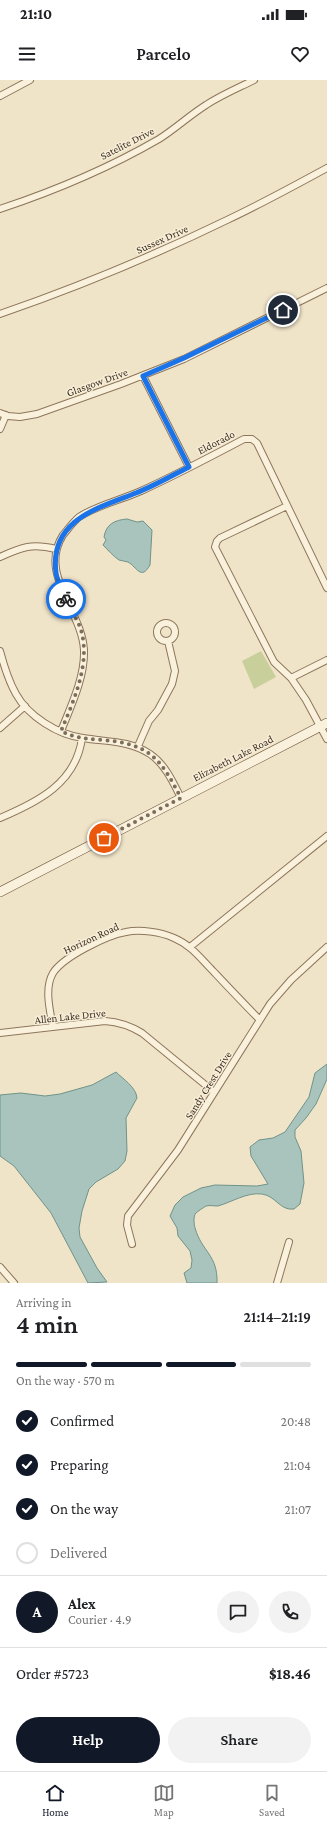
<!DOCTYPE html>
<meta charset="utf-8">
<style>
:root{--surface:#fff;--page:#f2f2f2;--text:#202124;--muted:#757577;--line:#e0e0e0;--accent:#111827}
body{margin:0;font-family:"Crimson Pro",serif;background:var(--page);color:var(--text);height:100vh;display:flex;flex-direction:column;font-size:15px;white-space:nowrap}
*{box-sizing:border-box;margin:0}
p{font-size:13px;color:var(--muted)}
.icon{flex:none;width:22px;height:22px;fill:none;stroke:currentColor;stroke-width:2;stroke-linecap:round;stroke-linejoin:round}
.map{position:relative;height:1203px;overflow:hidden}
.details{display:flex;flex-direction:column;background:var(--surface);flex:1}
.details>*{flex:none}
.pin{position:absolute;display:grid;place-items:center;width:34px;height:34px;color:#fff;margin:-17px;border:2px solid #fff;border-radius:50%;box-shadow:0 1px 4px #0007}
.courier{position:absolute;display:grid;place-items:center;width:40px;height:40px;margin:-20px;border:3px solid #1a73e8;border-radius:50%;background:#fff;color:#222;box-shadow:0 1px 5px #0007}
.summary em{font-style:normal;font-weight:600}
.summary div{display:flex;flex-direction:column-reverse}
.summary{display:flex;align-items:center;justify-content:space-between;height:68px;padding:0 16px}
h1{font-size:26px;font-weight:600;line-height:30px}
.bar{display:grid;grid-template-columns:repeat(4,1fr);gap:6px 4px;align-content:center;height:48px;padding:0 16px}
.bar i{height:5px;border-radius:3px;background:var(--line)}
.bar .current{background:var(--accent)}
.bar p{grid-column:span 4}
.line{display:flex;align-items:center;gap:10px;padding:0 16px;border-top:1px solid var(--line)}
.line div{flex:1}
.round{display:grid;place-items:center;flex:none;width:42px;height:42px;border-radius:21px;background:var(--page)}
ol{padding:0 16px;list-style:none}
li{display:flex;align-items:center;gap:12px;height:44px}
li p{margin-inline-start:auto}
li .icon{padding:4px;border-radius:50%;background:var(--accent);color:#fff;stroke-width:4}
li:last-child{color:var(--muted)}
li i{width:22px;height:22px;border:2px solid var(--line);border-radius:50%}
.primary-button{display:flex;gap:8px;margin-top:auto;padding:8px 16px}
.primary-button a{flex:1;height:46px;border-radius:24px;background:var(--accent);color:#fff;font-size:16px;font-weight:600;line-height:46px;text-align:center}
.primary-button a+a{background:var(--page);color:var(--text)}
.status{display:flex;justify-content:space-between;align-items:center;height:28px;padding:0 20px;background:var(--surface);direction:ltr}
.status svg{height:11px;fill:currentColor}
header{display:flex;justify-content:space-between;align-items:center;height:52px;padding:0 16px;background:var(--surface);font-size:18px;font-weight:600}
.tabs{display:flex;justify-content:space-around;align-items:center;height:56px;border-top:1px solid var(--line);background:var(--surface);font-size:11px;color:var(--muted)}
.tabs a{display:grid;justify-items:center;gap:2px}
.tabs .current{color:var(--accent)}
.map>svg:first-child{display:block}
.green{fill:#c9cf9b}
.water{fill:#a9c4bc;stroke:#6f938a}
.lines{fill:none;stroke-linecap:round;stroke-linejoin:round}
.street-casing{stroke:#8d765c;stroke-width:8}
.secondary-casing{stroke:#6f573f;stroke-width:10}
.street{stroke:#faf1dc;stroke-width:6}
.secondary{stroke:#faf1dc;stroke-width:9}
.done{stroke:#7c6e5b;stroke-width:4;stroke-dasharray:0 7.2}
.route{stroke:#1a73e8;stroke-width:5}
.labels{text-anchor:middle;stroke-width:3;stroke-linejoin:round;paint-order:stroke}
.street-label{font-size:11px;fill:#3d2e20;stroke:#f7eed8}
</style>
<div class="status"><b>21:10</b><svg viewBox="0 0 49 12"><path d="M0 12V9h3v3zM5 12V6h3v6zM10 12V3h3v9zM15 12V0h3v12zM26 1h20v11H26zM47 4h2v5h-2z"/></svg></div>
<header><svg class="icon" aria-label="menu" viewBox="0 0 24 24"><path d="M4 6h16M4 12h16M4 18h16"/></svg>Parcelo<svg class="icon" aria-label="heart" viewBox="0 0 24 24"><path d="M12 20l-8-8c-3-5 5-10 8-4 3-6 11-1 8 4z"/></svg></header>
<div class="map">
<svg width="327" height="1203" viewBox="0 0 327 1203">
<rect width="100%" height="100%" fill="#f0e4c8"/>
<path class="green" d="M261 571 276 597 254 609 242 581Z"/>
<path class="water" d="M127 439 137 442 143 441 152 450 150 485C141 501 137 487 128 482 125 481 122 481 119 480 113 476 108 470 103 465L106 460 104 457C106 444 115 440 127 439Z
M327 984V999L316 1024 306 1038 295 1050V1057L301 1071 304 1103 300 1124 294 1129C280 1131 276 1116 262 1114 247 1112 232 1122 218 1126 214 1126 210 1125 206 1126 203 1128 198 1131 196 1133 193 1136 194 1144 195 1148 202 1172 218 1175 217 1203H187L184 1193 191 1188 192 1180 190 1171 178 1156 177 1148 170 1136 175 1125 183 1117 201 1108 215 1105 257 1106 268 1104 251 1076 250 1067 259 1060 273 1058 285 1052 309 1017 315 993Z
M116 992C123 999 136 1007 137 1018L126 1038 127 1071 125 1081 118 1089 96 1102 89 1109 82 1131 79 1148 80 1157 97 1188 107 1202 88 1203 51 1133 14 1086 0 1076V1015L21 1013 45 1016 60 1014 92 1005Z"/>
<g class="lines">
<g class="street-casing">
<path id="street" d="M0 16 30 0
M0 129C54 111 109 88 159 59 175 49 190 35 206 25 221 15 238 8 254 0
M0 234C78 207 153 176 227 140 261 124 294 106 327 88
M143 296 189 387
M0 333 8 336 20 337 37 334 121 304 184 279 327 208
M0 349 6 335
M287 426 220 458 217 461 215 467 274 582 291 598 306 620 327 659
M0 477C22 467 32 463 56 469
M157 552a9 9 0 1 1 18 0a9 9 0 1 1-18 0Z
M0 571C4 586 8 600 16 614 28 636 58 655 83 658 106 662 129 660 150 674 165 684 173 702 181 718
M291 598 327 580
M0 648 25 626
M61 651C71 626 85 597 84 570 82 531 38 494 63 455 68 449 73 442 79 437 97 425 121 420 141 411 176 395 210 377 244 359H252L257 363 327 508
M138 666 149 641 158 630 172 604 175 591 168 561
M0 738C38 722 76 703 82 658
M190 867 327 756
M53 947C50 931 44 908 53 893 63 877 107 855 126 852 140 849 161 852 174 858 191 865 201 879 213 891 229 908 244 924 260 940
M0 953 105 941C119 942 129 945 142 953L214 1012
M132 1164 127 1145 128 1136 178 1070 270 924 291 900 327 867
M0 1187 14 1203
M277 1203 289 1162"/>
</g>
<g class="secondary-casing">
<path id="secondary" d="M0 812 327 643"/>
</g>
<use href="#street" class="street"/>
<use href="#secondary" class="secondary"/>
</g>
<g class="lines">
<path class="done" d="M66 519C70 528 76 537 80 547 92 581 74 620 61 651 75 658 88 659 103 660 150 664 160 678 181 718L104 758"/>
<path class="route" d="M66 519C63 511 57 501 56 493 49 440 98 428 136 413 154 406 171 396 189 387L143 296 184 278 283 230"/>
</g>
<g class="labels">
<g class="street-label">
<text transform="translate(127 63) rotate(-27)" y="4">Satelite Drive</text>
<text transform="translate(162 159) rotate(-24)" y="4">Sussex Drive</text>
<text transform="translate(97 302) rotate(-20)" y="4">Glasgow Drive</text>
<text transform="translate(216 362) rotate(-27)" y="4">Eldorado</text>
<text transform="translate(233 678) rotate(-27)" y="4">Elizabeth Lake Road</text>
<text transform="translate(91 858) rotate(-25)" y="4">Horizon Road</text>
<text transform="translate(70 936) rotate(-6)" y="4">Allen Lake Drive</text>
<text transform="translate(208 1005) rotate(-58)" y="4">Sandy Crest Drive</text>
</g>
</g>
</svg>
<div class="pin" style="left:104px;top:758px;background:#ea580c"><svg class="icon" aria-label="bag" viewBox="0 0 24 24"><path d="M5 8h14l-1 12H6zM9 8a3 3 0 0 1 6 0"/></svg></div>
<div class="pin" style="left:283px;top:230px;background:#1f2937"><svg class="icon" aria-label="home" viewBox="0 0 24 24"><path d="M3 11l9-7 9 7M6 9v11h12V9"/></svg></div>
<div class="courier" style="left:66px;top:519px"><svg class="icon" aria-label="bike" viewBox="0 0 24 24"><circle cx="6" cy="16" r="4"/><circle cx="18" cy="16" r="4"/><path d="M6 16l4-8h5l3 8M10 8l3 8H6M13 5h3"/></svg></div>
</div>
<section class="details">
<div class="summary"><div><h1>4 min</h1><p>Arriving in</p></div><em>21:14–21:19</em></div>
<div class="bar"><i class="current"></i><i class="current"></i><i class="current"></i><i></i><p>On the way · 570 m</p></div>
<ol>
<li><svg class="icon" aria-label="check" viewBox="0 0 24 24"><path d="M5 12l5 5 9-10"/></svg>Confirmed<p>20:48</p></li>
<li><svg class="icon" aria-label="check" viewBox="0 0 24 24"><path d="M5 12l5 5 9-10"/></svg>Preparing<p>21:04</p></li>
<li><svg class="icon" aria-label="check" viewBox="0 0 24 24"><path d="M5 12l5 5 9-10"/></svg>On the way<p>21:07</p></li>
<li><i></i>Delivered</li>
</ol>
<div class="line" style="height:72px"><b class="round" style="background:var(--accent);color:#fff">A</b><div><b>Alex</b><p>Courier · 4.9</p></div><a class="round"><svg class="icon" aria-label="chat" viewBox="0 0 24 24"><path d="M4 5h16v11H9l-5 4z"/></svg></a><a class="round"><svg class="icon" aria-label="phone" viewBox="0 0 24 24"><path d="M5 4h4l2 5-3 2q2 4 5 5l2-3 5 2v4C11 20 4 13 5 4z"/></svg></a></div>
<div class="line" style="height:52px"><div>Order #5723</div><b>$18.46</b></div>
<div class="primary-button"><a>Help</a><a>Share</a></div>
</section>
<nav class="tabs">
<a class="current"><svg class="icon" aria-label="home" viewBox="0 0 24 24"><path d="M3 11l9-7 9 7M6 9v11h12V9"/></svg>Home</a>
<a><svg class="icon" aria-label="map" viewBox="0 0 24 24"><path d="M3 6l6-2 6 2 6-2v14l-6 2-6-2-6 2zM9 4v14M15 6v14"/></svg>Map</a>
<a><svg class="icon" aria-label="saved" viewBox="0 0 24 24"><path d="M7 4h10v16l-5-4-5 4z"/></svg>Saved</a>
</nav>
